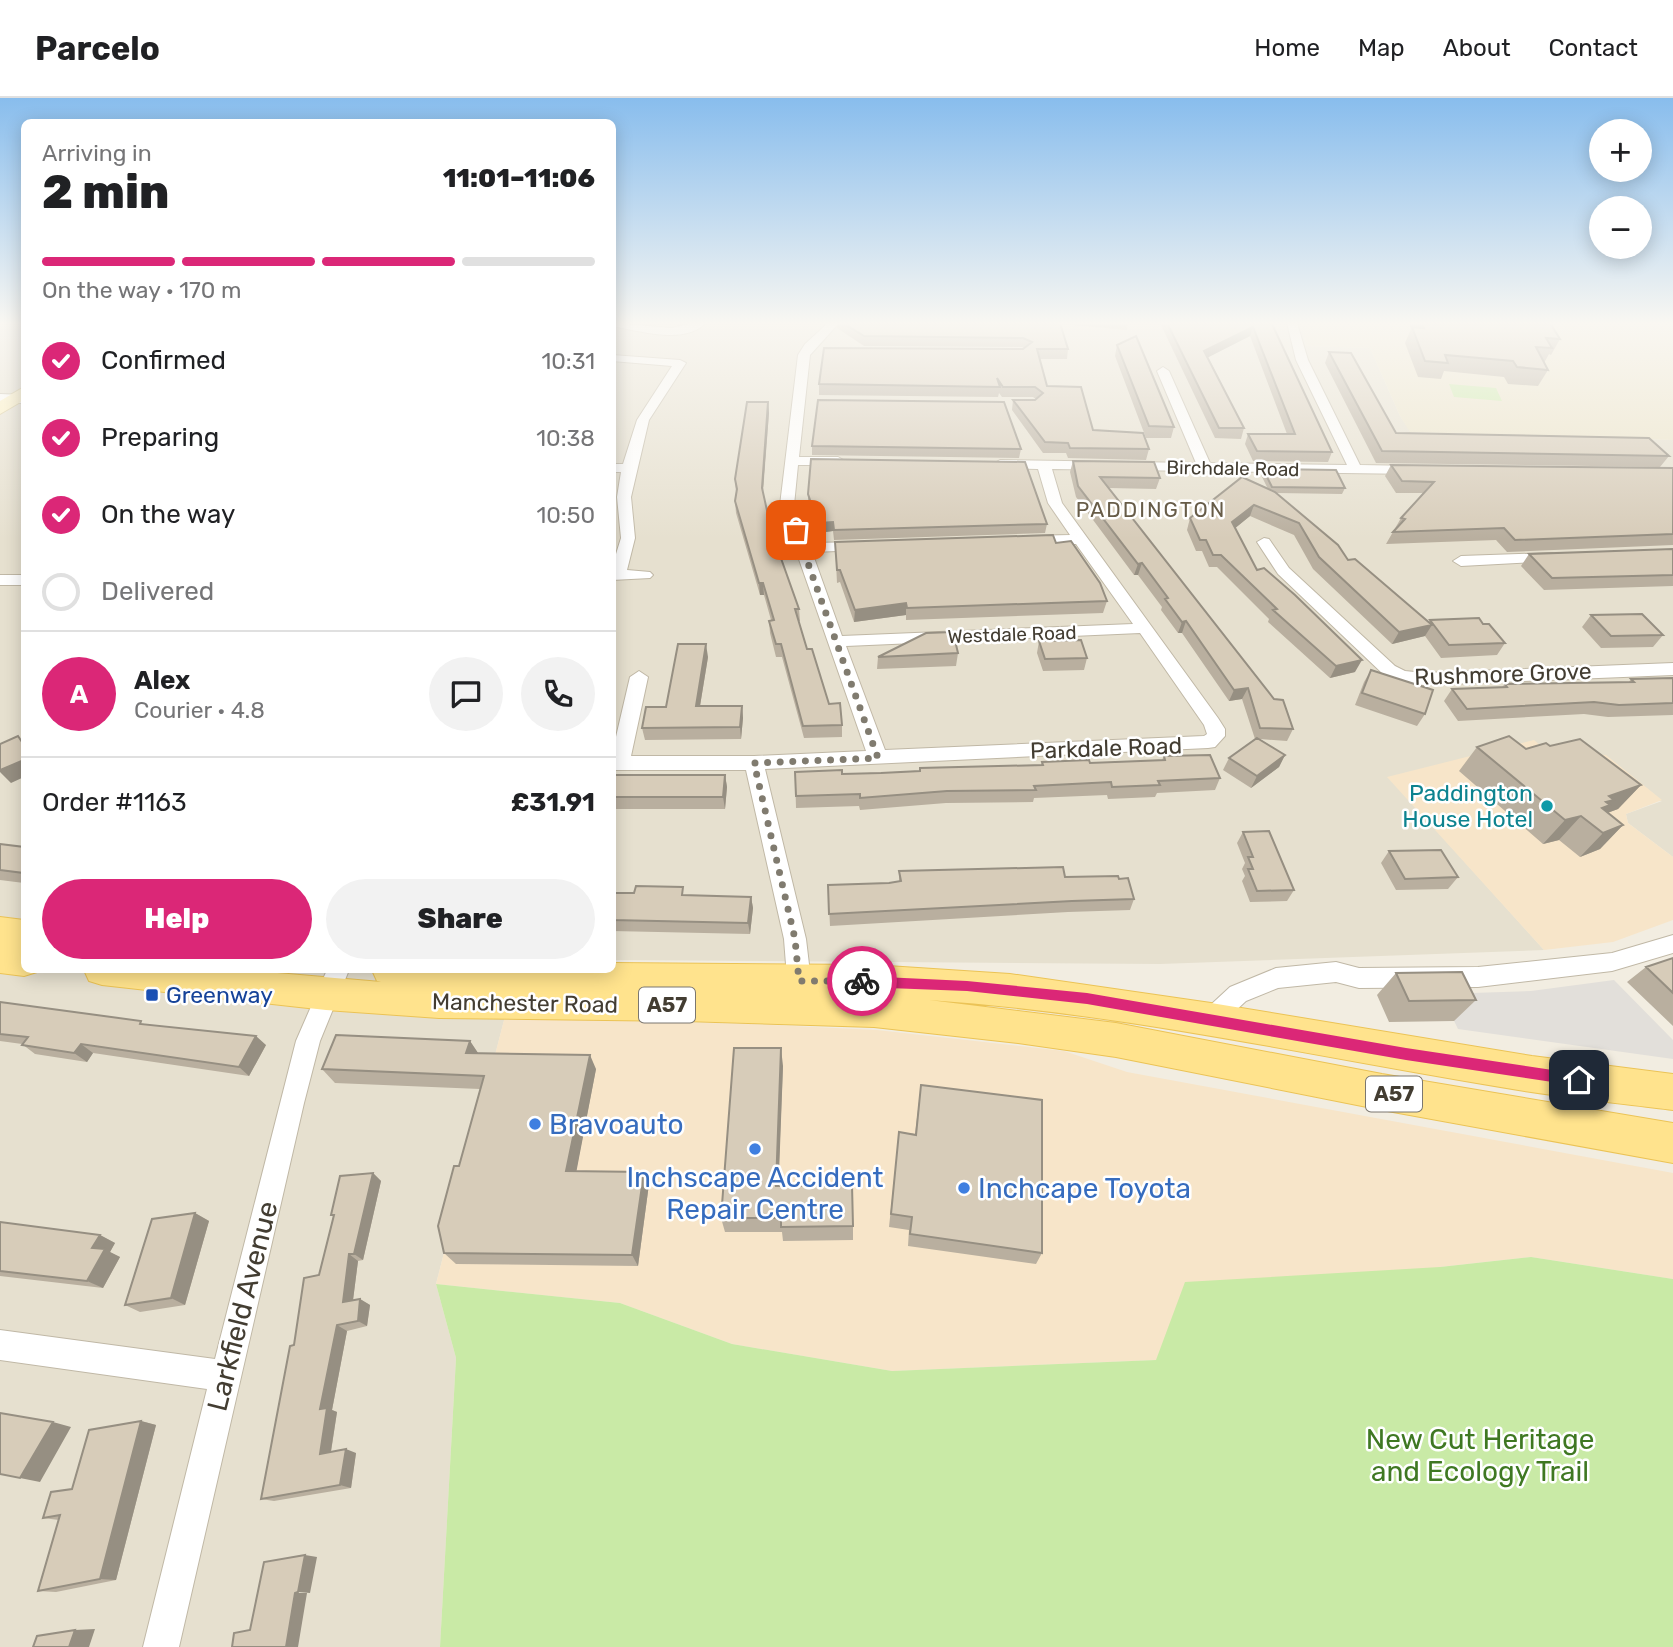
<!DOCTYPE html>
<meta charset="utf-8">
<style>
:root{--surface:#fff;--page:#f2f2f2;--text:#202124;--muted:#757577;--line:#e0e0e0;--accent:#db2777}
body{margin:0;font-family:Rubik,sans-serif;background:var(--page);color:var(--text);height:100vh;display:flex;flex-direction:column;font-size:26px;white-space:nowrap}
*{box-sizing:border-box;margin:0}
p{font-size:23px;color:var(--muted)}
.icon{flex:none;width:38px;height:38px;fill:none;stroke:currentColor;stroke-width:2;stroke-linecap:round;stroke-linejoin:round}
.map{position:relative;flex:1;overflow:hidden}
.side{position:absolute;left:21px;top:21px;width:595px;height:854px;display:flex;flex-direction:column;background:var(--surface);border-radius:10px;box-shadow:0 4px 18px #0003}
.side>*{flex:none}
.tools{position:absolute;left:1589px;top:21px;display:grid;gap:14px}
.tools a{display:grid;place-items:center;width:63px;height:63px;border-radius:50%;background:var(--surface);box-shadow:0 4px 18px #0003;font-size:35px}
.pin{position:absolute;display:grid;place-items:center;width:60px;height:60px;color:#fff;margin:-30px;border-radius:14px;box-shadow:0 4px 10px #0006}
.courier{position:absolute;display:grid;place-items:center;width:70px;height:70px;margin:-35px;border:5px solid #db2777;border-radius:50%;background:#fff;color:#222;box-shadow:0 2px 9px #0007}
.headline em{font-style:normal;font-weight:800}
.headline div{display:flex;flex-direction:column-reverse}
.headline{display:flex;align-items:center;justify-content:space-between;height:119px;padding:0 21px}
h1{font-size:46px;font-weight:800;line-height:52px}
.bar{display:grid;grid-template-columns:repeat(4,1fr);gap:10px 7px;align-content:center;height:84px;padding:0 21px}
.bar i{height:9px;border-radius:5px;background:var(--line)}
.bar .current{background:var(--accent)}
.bar p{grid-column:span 4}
.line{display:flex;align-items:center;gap:18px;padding:0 21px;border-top:2px solid var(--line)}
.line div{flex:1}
.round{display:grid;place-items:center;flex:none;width:74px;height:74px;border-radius:37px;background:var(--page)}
ol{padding:0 21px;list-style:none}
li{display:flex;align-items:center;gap:21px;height:77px}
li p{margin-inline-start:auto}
li .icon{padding:7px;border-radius:50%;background:var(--accent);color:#fff;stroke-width:4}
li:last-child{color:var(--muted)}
li i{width:38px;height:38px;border:4px solid var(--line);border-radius:50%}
.cta{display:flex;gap:14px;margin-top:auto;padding:14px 21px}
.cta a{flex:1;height:80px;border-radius:42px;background:var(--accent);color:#fff;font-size:28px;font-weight:800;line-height:80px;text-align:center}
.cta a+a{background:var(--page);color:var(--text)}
header{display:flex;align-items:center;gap:42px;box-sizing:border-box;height:98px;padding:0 35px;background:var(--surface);border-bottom:2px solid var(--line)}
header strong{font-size:33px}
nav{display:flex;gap:38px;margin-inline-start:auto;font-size:24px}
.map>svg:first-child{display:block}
.residential{fill:#e6e0cf}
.commercial{fill:#f7e5c9}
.education{fill:#ece4c9}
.green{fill:#c9eaa6}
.parking{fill:#e2dfda}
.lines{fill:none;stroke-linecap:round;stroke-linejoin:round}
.street-casing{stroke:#c0b8a6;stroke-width:2}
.secondary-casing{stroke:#d5c58d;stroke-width:2}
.primary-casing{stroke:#ebc356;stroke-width:2}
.street{fill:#fff;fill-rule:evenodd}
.secondary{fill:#fff2be;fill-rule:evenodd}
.primary{fill:#ffe38d;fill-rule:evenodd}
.wall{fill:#b9af9f}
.shaded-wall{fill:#968f82}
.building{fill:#d7ccb9;stroke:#968f82;stroke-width:2}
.route{fill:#db2777}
.done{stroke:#807b6f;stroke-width:7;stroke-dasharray:0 12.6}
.culture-dot{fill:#0f9aa8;stroke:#fff;stroke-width:2.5}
.transit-dot{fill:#1a4fb4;stroke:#fff;stroke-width:2.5}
.shop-dot{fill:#3f7fe0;stroke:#fff;stroke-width:2.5}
.labels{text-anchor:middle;stroke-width:5;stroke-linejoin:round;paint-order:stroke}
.far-street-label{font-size:19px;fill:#433d32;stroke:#fff}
.far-quarter-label{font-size:21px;letter-spacing:2px;fill:#675c48;stroke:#fff}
.shield{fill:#fff;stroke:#7b7770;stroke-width:2}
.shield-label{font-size:21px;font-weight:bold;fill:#433d32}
.street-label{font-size:23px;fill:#433d32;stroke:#fff}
.culture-label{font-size:23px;fill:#0d838f;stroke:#fff;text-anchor:end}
.transit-label{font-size:23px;fill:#164399;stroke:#fff;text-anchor:start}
.near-shop-label{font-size:28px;fill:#366cbe;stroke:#fff;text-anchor:start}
.near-street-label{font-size:28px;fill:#433d32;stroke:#fff}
.near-park-label{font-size:28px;fill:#3f7822;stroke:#fff}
</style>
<header>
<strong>Parcelo</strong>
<nav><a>Home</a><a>Map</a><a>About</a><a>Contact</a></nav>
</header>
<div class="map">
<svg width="1673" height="1549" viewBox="0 0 1673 1549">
<rect width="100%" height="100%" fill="#f2ede1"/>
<path class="residential" d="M0 225H24V872H517L436 1186 456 1260 440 1549H0Z
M613 225H1301L1306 248 1370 250 1400 318 1411 334 1673 342V759L1628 725 1626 716 1662 703 1388 679 1544 852 1160 866 613 862Z"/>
<path class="commercial" d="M1534 642 1548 654 1606 657 1662 702 1626 716 1628 725 1673 759V822L1613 844 1544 852 1387 679Z
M548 921 749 926 877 932 1064 953 1127 974 1673 1075V1181L1531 1159 1440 1169 1156 1262 892 1273 732 1246 620 1205 436 1186 504 922Z"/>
<path class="education" d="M1301 225H1673V342L1410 334 1400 318 1370 250 1306 248Z"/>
<path class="green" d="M1449 286 1496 290 1502 303 1454 299Z
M1531 1159 1673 1181V1549H440L456 1260 436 1186 620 1205 732 1246 892 1273 1156 1262 1185 1184 1440 1169Z"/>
<path class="parking" d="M1614 882 1673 942V961L1458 931 1441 896 1531 893Z"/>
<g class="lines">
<g class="street-casing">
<path id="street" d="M612 225 671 230 694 225H706C683 247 641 233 612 228Z
M828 225H839L810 257 799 359H838L845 363 838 367H798L794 407 808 445 863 444 870 448 863 452 812 454 842 538 1133 526 1076 446 1020 445 1018 442 1025 438 1070 437 1048 405 1038 371 1000 370 993 366 1000 362 1196 365 1157 273 1163 269 1169 273 1210 365 1347 367 1296 262 1287 225H1297L1308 262 1360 367 1415 368 1422 372 1415 376 1052 371 1062 405 1218 620 1225 631V638L1215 649 1208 650 765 671 806 841 812 892 808 899 800 902 792 899 788 892 784 841 746 672H612V656L630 579 639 573 648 579 631 658H754L866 653 780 407 798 257 805 246ZM1140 535 1204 627 1207 636 1204 638 885 652 846 548Z
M612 257 680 262 686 265 649 322 631 399 635 440 627 472 650 474 653 477 650 480 612 482V469L621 440 617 399 621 374H612V366H623L637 322 672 268 612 263Z
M0 296 24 297V305L0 304Z
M1264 440 1269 441 1289 470 1395 568 1405 573 1424 575 1673 565V577L1424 587 1401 584 1383 576 1278 476 1257 444Z
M1552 455 1557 457 1560 460 1557 463 1461 468 1453 463 1461 458Z
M0 477H24V487H0Z
M1673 837V855L1612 873 1478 889 1359 890 1336 884 1278 890 1246 903 1219 928 1211 931 1203 928 1199 921 1203 914 1230 889 1276 870 1336 864 1359 870 1478 869 1612 855Z
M327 872H349L320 943 304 1005 179 1549H143L207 1291 0 1262V1232L215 1261 296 943Z"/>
</g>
<g class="secondary-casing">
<path id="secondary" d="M24 289V302L0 316V303Z"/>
</g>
<g class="primary-casing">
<path id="primary" d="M0 819 24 822V872H38L37 874 24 878 0 875Z
M612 865 872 867 1010 876 1211 905 1532 958 1673 976V1012C1626 1006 1578 1001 1531 994 1330 962 1132 916 929 902L1116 925 1382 976 1673 1025V1065L1382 1012 1116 959 1018 945 874 929 683 923 439 920 326 912 102 887 89 883 84 872H243L381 884 377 883 372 872H612Z"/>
</g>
<use href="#street" class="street"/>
<use href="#secondary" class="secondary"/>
<use href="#primary" class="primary"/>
</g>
<path class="wall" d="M837 225H1128L1127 232 1061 226 1068 251 1067 261H1040L1047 288 1093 332 1149 351 1146 362 1068 360 1066 355H1043L1012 312 1013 302H1035L1036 301 1033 299H1002L999 295 998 299 819 297V286L1024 250 1022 249 864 248 837 230Z
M1160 225H1253L1332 354 1328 364 1253 363 1245 346 1248 336H1287L1250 238 1208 259 1244 330 1241 341 1215 340Z
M1409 225H1550L1560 241 1551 257 1549 256 1544 265 1548 272 1538 288 1508 286 1504 279 1444 273 1441 281 1418 279 1405 245 1411 231Z
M1117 247 1174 329 1171 340H1146L1115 258Z
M1329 254 1396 335 1669 358 1660 369 1376 365 1325 265Z
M768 304 769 315 763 395 772 435 799 511 800 523H799L807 551 829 606 842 627V639L804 640 782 559H776L770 535 769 523 771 522 764 497H760L736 415 735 403 736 394 735 381Z
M812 348 1021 351 1019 360 812 357Z
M1073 363 1160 380 1156 391 1109 390 1293 631 1287 643 1260 641 1285 657 1279 669 1251 690 1223 672 1229 660 1255 641 1242 601 1229 603 1182 535H1178L1161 512 1162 509 1138 477H1134L1076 399 1070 374Z
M1391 367 1673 370V447L1507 454 1496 442 1386 446 1401 420 1423 395H1396L1385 378Z
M1263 371 1345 390 1342 396 1277 395 1348 462 1429 524 1430 522 1483 526 1505 545 1497 557 1441 560 1425 538 1392 546 1313 471 1294 437 1250 418 1235 430 1257 472 1355 574 1330 580 1268 524 1269 521 1217 469H1209L1202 453H1196L1187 432 1190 420 1268 391 1261 377Z
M808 396 1047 426 1045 435 834 442 833 433 818 435 808 406Z
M835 444 1056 445 1107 503 1103 515 906 522V517L854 524 840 484 837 485Z
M1673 451V488L1544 492 1521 468 1529 456Z
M1591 517 1663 537 1653 549 1601 550 1582 529Z
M1039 543 1087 560 1084 572 1043 573 1037 555Z
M958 555 956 568 877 571 878 559Z
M708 559 700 608H742L743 620 741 641 645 642 642 630 666 609Z
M1371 572 1425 616 1417 628 1355 607 1364 584Z
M1673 580V617L1608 619 1584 616 1458 623 1444 603 1452 591 1502 589 1505 586 1629 584 1631 581Z
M1550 648 1641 687 1618 711 1607 715 1623 727 1600 751 1580 759 1559 742 1543 746 1459 673 1477 649 1526 651Z
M1164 658 1220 680 1215 692 1157 695 1155 699 1108 701 1107 697 1034 700 1033 704 946 705 860 712 859 708 796 710 795 674 842 676 919 673 920 670 1041 667 1042 664 1090 665 1162 662Z
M612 677H725L727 689 725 711H612Z
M1243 734 1294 792 1287 803 1250 804 1242 783 1245 778 1242 771 1245 765 1237 745Z
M0 746 24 749V785L0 782Z
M1389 753 1458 779 1448 791 1396 792 1381 765Z
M899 773 1119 781 1134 801 1130 812 1068 814 830 828 828 787 889 785 899 783Z
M612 795 751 799 753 810 750 836 612 833Z
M1673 860V928L1627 884 1646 869Z
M1396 875 1476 902 1454 923 1389 924 1377 897Z
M0 904 144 926 266 947 249 978 93 955 87 964 35 956 22 946 0 943Z
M470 943 478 955 596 971 576 1073 649 1086 638 1168 456 1166 444 1155 459 1068 480 991 335 985 322 971Z
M783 968 778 1088 853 1128V1142L783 1143 782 1134H725L721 1120Z
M921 987 1042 1155 1036 1166 908 1148 909 1132 889 1129 899 1034 915 1036Z
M373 1075 381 1083 363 1162 358 1163 353 1202 360 1201 370 1207 367 1228 347 1233 332 1312 337 1314 331 1354 356 1355 351 1390 274 1403 261 1401 294 1247 319 1177 334 1119 331 1117Z
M195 1115 209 1123 185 1207 140 1214 125 1207Z
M0 1124 100 1137 115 1145 110 1154 120 1159 103 1190 0 1178Z
M141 1323 156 1327 116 1482 56 1494 38 1493 59 1422 43 1420Z"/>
<path class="shaded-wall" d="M1253 229 1250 238 1201 263 1204 253Z
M768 304 769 315 762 402V390Z
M1254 407 1250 418 1228 436 1232 424Z
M833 424V433L818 435V425Z
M1142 465 1138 477H1134L1138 466Z
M759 485H763L764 497H760Z
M906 505V517L854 524 855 512Z
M1186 523 1182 535H1178L1182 524Z
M1432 527 1425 538 1392 546 1399 534Z
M706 546 708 559 698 620 696 608Z
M1362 562 1355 574 1330 580 1336 568Z
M1248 590 1242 601 1229 603 1234 592Z
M742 608 743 620 741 641 740 629Z
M1285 657 1279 669 1251 690 1257 678Z
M24 662V679L11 685 0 674V672Z
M725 677 727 689 725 711 723 699Z
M1641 687 1618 711 1591 721 1609 698Z
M1581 718 1559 742 1543 746 1565 722Z
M1623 727 1600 751 1580 759 1603 735Z
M751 799 753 810 750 836 748 825Z
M256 938 266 947 249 978 239 969Z
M470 943 480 958 466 955Z
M81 946 93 955 87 964 74 955Z
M781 950 783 968 778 1103 776 1088Z
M590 957 596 971 574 1086 566 1073Z
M644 1074 649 1086 638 1168 632 1157Z
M373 1075 381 1083 363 1162 354 1156Z
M195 1115 209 1123 185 1207 171 1200Z
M100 1137 115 1145 110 1154 120 1159 103 1190 87 1183 92 1150Z
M349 1156 358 1163 352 1210 343 1204Z
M360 1201 370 1207 367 1228 358 1223Z
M337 1227 347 1233 332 1312 337 1314 330 1359 320 1356V1311Z
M141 1323 156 1327 116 1482 100 1481Z
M53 1324 71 1329 40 1384 20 1380Z
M346 1351 356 1355 351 1390 340 1387Z
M305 1457 317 1459 310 1495 298 1494Z
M295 1495H307L298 1549H286Z
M95 1531 89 1549H69L75 1532Z"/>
<path class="building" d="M843 225H1060L1068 251H1037L1047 288 1081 289 1093 332 1143 335 1149 351 1070 350 1068 345 1045 344 1013 302H1035L1043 295 1035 289H1003L997 280 1000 289 819 286 824 250 1023 251 1032 244 1023 240 864 238Z
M1167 225H1253L1272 226 1332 354 1257 353 1248 336H1295L1253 229 1204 253 1244 330H1219Z
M1422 225H1550L1560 241 1546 240 1552 250 1536 249 1548 272 1517 269 1513 263 1445 257 1448 265 1425 263 1412 229 1424 230Z
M1136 238 1174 329 1149 328 1117 247Z
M1329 254 1351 255 1396 335 1649 340 1669 358 1382 353Z
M818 302 1004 304 1021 351 812 348Z
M747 304H768L762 390 772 435 799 511H795L807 551H812L829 606 840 605 842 627 803 628 781 546H776L769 523 774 522 763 485H759L735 403 737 391 735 381Z
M811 361 1025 364 1047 426 834 432 833 424 818 425 808 396Z
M1073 363 1154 364 1160 380 1100 379 1274 601 1283 602 1293 631 1260 630 1248 590 1234 592 1186 523 1182 524 1165 501 1168 500 1142 465 1138 466 1078 388Z
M1391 367 1673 370V436L1515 442 1504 430 1393 434 1405 421 1401 420 1434 384 1402 383Z
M1263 371 1336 372 1345 390 1272 389Z
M1242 379 1275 394 1338 447 1348 462 1355 461 1432 527 1399 534 1319 459 1299 425 1254 407 1232 424 1257 472 1264 470 1295 497 1362 562 1336 568 1273 512 1277 511 1221 457H1213L1206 442H1200L1190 420Z
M1053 437 1056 445 1071 443 1100 485 1107 503 907 510 906 505 855 512 840 472H837L835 444Z
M1673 451V477L1552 480 1529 456Z
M1642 516 1663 537 1611 538 1591 517Z
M1479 520 1483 526H1489L1505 545 1449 547 1430 522Z
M953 534 958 555 878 559 926 535Z
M1081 542 1087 560 1045 561 1039 543Z
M678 546H706L696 608H742L740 629 642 630 646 609H666Z
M1371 572 1433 592 1425 616 1362 595Z
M1673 580V605L1619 607 1594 604 1467 611 1452 591 1507 589 1505 586 1634 584 1631 581Z
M18 638 24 647V662L0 672V646Z
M1509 638 1526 651 1546 645 1550 648 1580 641 1641 687 1609 698 1614 702 1606 704 1610 707 1602 710 1623 727 1603 735 1581 718 1565 722 1477 649Z
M1257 640 1285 657 1257 678 1229 660Z
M1210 657 1220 680 1158 683 1160 687 1112 689 1111 684 1034 688 1036 692 947 693 860 700V696L796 698 795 674 842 672V676L881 675 920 673V670L1043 667 1042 664 1065 663 1089 662 1090 665 1165 662 1164 658Z
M612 677H725L723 699H612Z
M1269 733 1294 792 1257 793 1248 771H1253L1248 759H1253L1243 734Z
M0 746 24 749V775L0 772Z
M1441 752 1458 779 1405 781 1389 753Z
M1063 769 1065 779 1118 778 1119 781 1128 780 1134 801 1072 803 829 816 828 787 889 785 901 783 899 773Z
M636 788 683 789 682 797 751 799 748 825 612 822V795H634Z
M1673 860V895L1646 869Z
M1462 874 1476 902 1409 903 1396 875Z
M0 904 141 923 140 926 256 938 239 969 81 946 74 955 22 947 28 939 0 936Z
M336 937 470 943 466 955 590 957 566 1073 644 1074 632 1157 444 1155 438 1128 454 1068H459L484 978 322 971Z
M734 950H781L776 1088 852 1087 853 1128 781 1129V1120H721Z
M921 987 1042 1002V1155L910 1136 912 1119 891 1116 899 1034 916 1037Z
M373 1075 354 1156H349L343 1204 360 1201 358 1223 337 1227 320 1311 327 1310 320 1356 346 1351 340 1387 261 1401 290 1248 294 1247 304 1180 319 1177 334 1117H331L340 1078Z
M195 1115 171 1200 125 1207 152 1121Z
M0 1124 100 1137 92 1150 105 1151 87 1183 0 1173Z
M0 1315 53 1324 20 1380 0 1376Z
M141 1323 100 1481 38 1493 60 1417 43 1420 51 1394 72 1391 89 1332Z
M305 1457 298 1494 295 1495 286 1549H232L234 1535 250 1532 264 1464Z
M75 1532 69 1549H33L37 1538Z"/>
<linearGradient id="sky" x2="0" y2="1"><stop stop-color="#88bded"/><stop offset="0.51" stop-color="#f9f7f2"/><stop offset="1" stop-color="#f9f7f2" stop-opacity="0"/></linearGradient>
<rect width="1673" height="441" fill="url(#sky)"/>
<path class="route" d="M862 878 967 883 1087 895 1406 950 1579 976 1585 982 1579 988 1406 962 1087 906 967 893 862 889 855 883Z"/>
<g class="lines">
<path class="done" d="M796 432 878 660 754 665 795 841 799 883H862"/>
</g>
<circle class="culture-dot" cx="1547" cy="708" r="7"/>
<rect class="transit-dot" x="145" y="890" width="14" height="14" rx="3.5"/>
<g class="shop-dot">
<circle cx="535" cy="1026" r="7"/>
<circle cx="755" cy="1051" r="7"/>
<circle cx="964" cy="1090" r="7"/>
</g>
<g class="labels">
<g class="far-street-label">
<text transform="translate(1233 370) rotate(1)" y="7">Birchdale Road</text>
<text transform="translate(1012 536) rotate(-2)" y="7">Westdale Road</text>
</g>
<g class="far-quarter-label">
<text x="1151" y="419">PADDINGTON</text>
</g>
<g class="shield">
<rect x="639" y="889.5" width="56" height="35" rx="5"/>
<rect x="1366" y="978.5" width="56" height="35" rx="5"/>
</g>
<g class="shield-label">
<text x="667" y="914">A57</text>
<text x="1394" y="1003">A57</text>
</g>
<g class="street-label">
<text transform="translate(1503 576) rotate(-2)" y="8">Rushmore Grove</text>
<text transform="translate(1106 650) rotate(-2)" y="8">Parkdale Road</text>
<text transform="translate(525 905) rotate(1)" y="8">Manchester Road</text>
</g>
<g class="culture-label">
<text x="1533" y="703">Paddington<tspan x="1533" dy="26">House Hotel</tspan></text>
</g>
<g class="transit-label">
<text x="166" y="905">Greenway</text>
</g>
<g class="near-shop-label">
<text x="549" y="1036">Bravoauto</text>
<text x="755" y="1089" text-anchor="middle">Inchscape Accident<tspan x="755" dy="32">Repair Centre</tspan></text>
<text x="978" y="1100">Inchcape Toyota</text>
</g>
<g class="near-street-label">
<text transform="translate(242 1208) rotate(-76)" y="10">Larkfield Avenue</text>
</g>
<g class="near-park-label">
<text x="1480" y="1351">New Cut Heritage<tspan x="1480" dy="32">and Ecology Trail</tspan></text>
</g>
</g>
</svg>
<div class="tools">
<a>+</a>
<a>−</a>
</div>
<div class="pin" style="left:796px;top:432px;background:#ea580c"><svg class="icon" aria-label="bag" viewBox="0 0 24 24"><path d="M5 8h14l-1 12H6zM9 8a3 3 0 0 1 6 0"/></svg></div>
<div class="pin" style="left:1579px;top:982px;background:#1f2937"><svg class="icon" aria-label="home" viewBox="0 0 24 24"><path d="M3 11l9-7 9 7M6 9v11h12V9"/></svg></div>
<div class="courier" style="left:862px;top:883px"><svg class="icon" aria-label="bike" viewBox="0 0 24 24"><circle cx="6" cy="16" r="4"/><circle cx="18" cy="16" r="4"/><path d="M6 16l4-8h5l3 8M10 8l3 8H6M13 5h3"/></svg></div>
<section class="side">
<div class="headline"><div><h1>2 min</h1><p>Arriving in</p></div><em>11:01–11:06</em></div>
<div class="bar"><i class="current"></i><i class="current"></i><i class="current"></i><i></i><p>On the way · 170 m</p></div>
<ol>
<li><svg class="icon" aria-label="check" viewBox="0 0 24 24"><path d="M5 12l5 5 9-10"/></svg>Confirmed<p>10:31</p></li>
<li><svg class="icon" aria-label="check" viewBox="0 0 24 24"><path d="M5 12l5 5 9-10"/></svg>Preparing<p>10:38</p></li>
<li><svg class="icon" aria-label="check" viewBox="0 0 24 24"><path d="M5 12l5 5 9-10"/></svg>On the way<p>10:50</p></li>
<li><i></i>Delivered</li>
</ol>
<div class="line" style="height:126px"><b class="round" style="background:var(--accent);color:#fff">A</b><div><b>Alex</b><p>Courier · 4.8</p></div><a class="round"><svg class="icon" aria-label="chat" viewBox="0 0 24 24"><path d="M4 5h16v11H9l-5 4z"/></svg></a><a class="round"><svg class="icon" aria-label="phone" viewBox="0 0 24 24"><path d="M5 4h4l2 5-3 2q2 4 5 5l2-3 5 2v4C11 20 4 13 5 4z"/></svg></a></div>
<div class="line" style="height:91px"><div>Order #1163</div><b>£31.91</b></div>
<div class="cta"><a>Help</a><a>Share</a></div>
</section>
</div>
